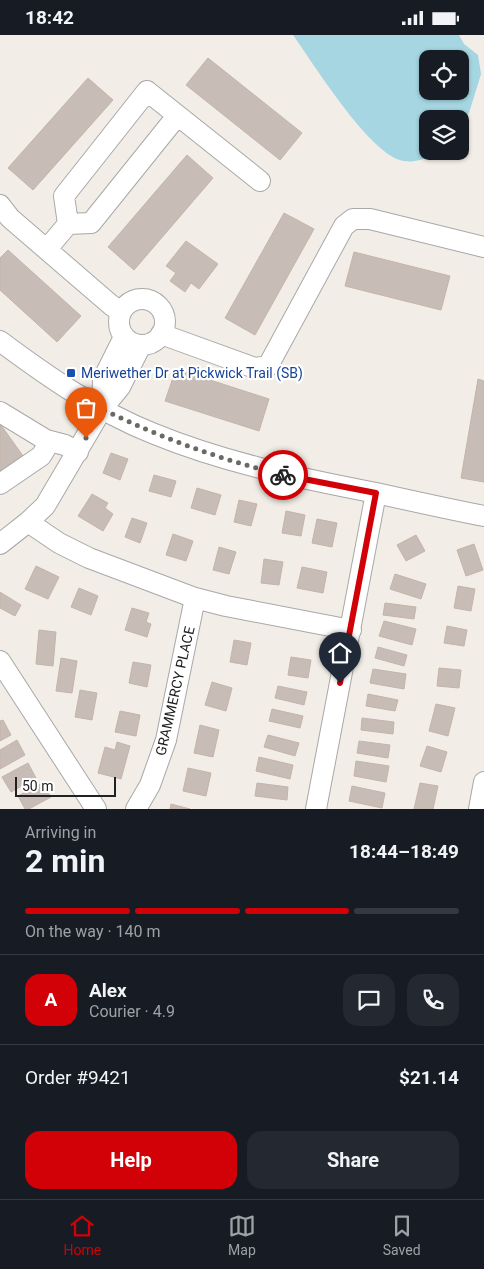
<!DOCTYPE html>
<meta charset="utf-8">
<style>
:root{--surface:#171b24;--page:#242831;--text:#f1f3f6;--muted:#9ea1a6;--line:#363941;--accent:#d20007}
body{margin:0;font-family:Roboto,sans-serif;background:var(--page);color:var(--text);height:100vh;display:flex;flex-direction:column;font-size:19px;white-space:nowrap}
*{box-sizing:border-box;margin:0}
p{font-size:16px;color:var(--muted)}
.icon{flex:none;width:28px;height:28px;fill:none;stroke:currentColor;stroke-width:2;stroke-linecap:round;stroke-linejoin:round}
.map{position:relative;height:774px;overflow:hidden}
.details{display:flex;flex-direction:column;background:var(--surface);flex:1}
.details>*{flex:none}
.tools{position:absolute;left:419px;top:15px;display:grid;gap:10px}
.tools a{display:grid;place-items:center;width:50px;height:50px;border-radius:10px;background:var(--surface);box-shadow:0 1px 4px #0004;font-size:25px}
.scale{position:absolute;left:15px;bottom:12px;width:101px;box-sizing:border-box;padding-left:5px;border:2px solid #212121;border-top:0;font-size:14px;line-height:18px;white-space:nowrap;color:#212121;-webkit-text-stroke:4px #fff;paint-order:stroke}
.pin{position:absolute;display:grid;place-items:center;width:42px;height:42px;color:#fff;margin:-51px -21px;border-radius:50% 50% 50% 0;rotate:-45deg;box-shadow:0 0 5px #0007}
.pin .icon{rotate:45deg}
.courier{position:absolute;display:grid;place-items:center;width:50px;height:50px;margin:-25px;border:4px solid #d20007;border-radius:50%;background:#fff;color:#222;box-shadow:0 1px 6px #0007}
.overview em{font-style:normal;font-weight:700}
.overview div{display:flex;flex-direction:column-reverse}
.overview{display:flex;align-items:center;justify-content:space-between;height:85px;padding:0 25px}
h1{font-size:32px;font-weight:700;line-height:38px}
.bar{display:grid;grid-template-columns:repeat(4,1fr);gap:8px 5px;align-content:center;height:60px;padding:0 25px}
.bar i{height:6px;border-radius:4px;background:var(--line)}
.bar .active{background:var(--accent)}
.bar p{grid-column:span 4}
.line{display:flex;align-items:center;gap:12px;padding:0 25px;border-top:1px solid var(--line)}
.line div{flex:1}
.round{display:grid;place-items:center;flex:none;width:52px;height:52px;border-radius:15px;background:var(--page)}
.action{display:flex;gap:10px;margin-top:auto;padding:10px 25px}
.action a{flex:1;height:58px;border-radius:15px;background:var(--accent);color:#fff;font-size:20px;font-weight:700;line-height:58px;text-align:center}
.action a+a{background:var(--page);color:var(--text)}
.status{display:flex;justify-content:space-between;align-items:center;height:35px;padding:0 25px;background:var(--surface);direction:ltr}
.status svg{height:14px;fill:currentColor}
.menu{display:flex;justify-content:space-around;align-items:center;height:70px;border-top:1px solid var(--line);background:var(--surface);font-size:14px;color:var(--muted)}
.menu a{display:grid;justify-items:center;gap:2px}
.menu .active{color:var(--accent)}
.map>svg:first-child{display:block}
.water{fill:#a5d6e2;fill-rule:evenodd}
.building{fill:#c7bdb6;stroke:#c5b4a8}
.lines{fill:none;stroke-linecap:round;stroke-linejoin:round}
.minor-casing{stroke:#a8a8a8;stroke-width:22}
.minor{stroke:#fff;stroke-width:20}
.done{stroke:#6a6966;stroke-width:5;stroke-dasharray:0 9}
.route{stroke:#d20007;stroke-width:6}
.transit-dot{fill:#1a4fb4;stroke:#fff;stroke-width:2}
.labels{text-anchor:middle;stroke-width:4.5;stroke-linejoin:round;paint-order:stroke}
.transit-label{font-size:14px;fill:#164399;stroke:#fff;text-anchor:start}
.street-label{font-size:14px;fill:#212121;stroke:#fff}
</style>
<div class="status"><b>18:42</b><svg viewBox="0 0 49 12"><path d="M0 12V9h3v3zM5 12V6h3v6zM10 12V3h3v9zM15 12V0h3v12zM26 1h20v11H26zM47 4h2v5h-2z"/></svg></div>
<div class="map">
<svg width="484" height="774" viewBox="0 0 484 774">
<rect width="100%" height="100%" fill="#f2eee7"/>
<path class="water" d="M293 0H459L464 9 478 20 481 39 469 78 460 91V84H428V116H440C428 122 418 128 404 126 371 122 313 28 293 0ZM428 24H460V56H428Z"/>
<path class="building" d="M208 23 302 98 280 125 186 50Z
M88 43 113 65 33 155 8 133Z
M187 120 213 143 134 235 108 212Z
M284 178 314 194 255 300 225 283Z
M186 206 218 229 199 254 191 248 185 257 170 246 176 238 166 231Z
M8 215 81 281 57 307 0 255V223Z
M354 217 450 241 441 275 345 251Z
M176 334 269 364 259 396 165 366Z
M478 344 484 346V447L461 443Z
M1 390 23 421 0 437V391Z
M111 418 128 424 120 445 103 438Z
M154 440 176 446 171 462 149 456Z
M197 453 221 460 215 480 191 473Z
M92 459 108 468 105 473 113 479 103 496 78 481Z
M239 465 257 469 251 491 234 487Z
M286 476 305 480 301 501 282 498Z
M132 483 147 488 140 508 125 502Z
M317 484 337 488 332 512 312 508Z
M173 499 193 506 186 526 166 520Z
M416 500 425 516 406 526 397 510Z
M474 509 483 535 466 541 457 515Z
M219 512 236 517 229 539 213 535Z
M264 524 283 527 279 550 261 548Z
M36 531 59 542 48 564 25 554Z
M302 532 327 537 323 558 297 553Z
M395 539 426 549 421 564 390 554Z
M458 551 475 554 471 576 454 573Z
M79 553 98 561 91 580 71 572Z
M0 557 21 570 15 581 0 573Z
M385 568 416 572 414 584 383 580Z
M132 573 149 578 146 587 151 589 147 602 125 595Z
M384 586 416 594 412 610 379 601Z
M447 591 467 595 464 611 444 608Z
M39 595 56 597 53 631 36 629Z
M234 605 251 608 247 630 230 627Z
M378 612 407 620 404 631 375 623Z
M291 622 311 625 308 643 288 640Z
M61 623 77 626 72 658 56 656Z
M133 627 151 630 147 652 129 648Z
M439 633 461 635 459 653 437 651Z
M373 634 406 639 404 654 370 648Z
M212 647 232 653 226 676 205 670Z
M278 651 307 657 304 670 275 663Z
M80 655 97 658 92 685 75 682Z
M368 659 398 665 395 676 366 671Z
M436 669 455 673 448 701 429 696Z
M272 674 303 681 300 693 269 686Z
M120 676 140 680 136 701 115 697Z
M362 683 394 687 393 699 361 695Z
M3 685 11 700 0 706V686Z
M200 690 219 695 213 722 194 718Z
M268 700 299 708 295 721 264 712Z
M17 705 25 720 0 734V715Z
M359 706 390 710 388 723 357 718Z
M117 707 130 711 121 744 98 738 105 712 115 715Z
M427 711 447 717 441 737 420 731Z
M259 722 293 730 290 744 256 736Z
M356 726 389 731 386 747 354 741Z
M28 728 36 743 11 757 2 742Z
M188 733 211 738 206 761 183 756Z
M42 748 51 762 29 774H25L18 761Z
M257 748 288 752 287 765 255 761Z
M420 748 438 751 433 774H414Z
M352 751 385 758 382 773 349 766Z
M171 769 190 774H170Z"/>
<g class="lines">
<g class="minor-casing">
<path id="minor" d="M0 170 10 183 111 270 121 277
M68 189 64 161 147 56 260 146
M47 214 68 189 91 188 177 81
M119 287a23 23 0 1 1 46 0a23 23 0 1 1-46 0Z
M161 299 255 333 268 331 344 191 353 184H370L484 212
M0 306C47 341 97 376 152 398 225 428 299 443 376 458 412 466 448 474 484 481
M102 374 103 344 124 302
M0 377 46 405 65 410 78 417
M0 449 41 421 46 413V405
M28 487 59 508 89 523 195 563 226 571 351 595
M0 509 28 487 45 471 102 374 120 352 141 310
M0 626 96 774
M136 774 150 750 166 705 195 563
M316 774 376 458
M479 774 484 747"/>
</g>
<use href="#minor" class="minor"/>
</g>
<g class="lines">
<path class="done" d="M86 403 102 374C161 403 219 424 283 440"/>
<path class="route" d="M283 440 376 458 340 648"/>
</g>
<rect class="transit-dot" x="66" y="333" width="10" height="10" rx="2.5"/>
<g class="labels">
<g class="transit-label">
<text x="81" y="343">Meriwether Dr at Pickwick Trail (SB)</text>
</g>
<g class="street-label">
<text transform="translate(175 656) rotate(-77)" y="5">GRAMMERCY PLACE</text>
</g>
</g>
</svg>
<div class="tools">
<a><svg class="icon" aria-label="locate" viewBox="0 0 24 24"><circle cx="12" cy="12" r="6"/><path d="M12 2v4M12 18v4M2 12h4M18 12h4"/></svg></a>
<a><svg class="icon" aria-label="layers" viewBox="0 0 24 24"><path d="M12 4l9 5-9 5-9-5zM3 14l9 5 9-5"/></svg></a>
</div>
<div class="scale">50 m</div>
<div class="pin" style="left:86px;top:403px;background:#ea580c"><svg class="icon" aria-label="bag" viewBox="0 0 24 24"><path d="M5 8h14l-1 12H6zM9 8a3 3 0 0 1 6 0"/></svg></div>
<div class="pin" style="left:340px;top:648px;background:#1f2937"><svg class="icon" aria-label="home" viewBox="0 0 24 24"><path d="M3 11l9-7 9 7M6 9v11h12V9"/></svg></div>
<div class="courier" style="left:283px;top:440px"><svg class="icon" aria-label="bike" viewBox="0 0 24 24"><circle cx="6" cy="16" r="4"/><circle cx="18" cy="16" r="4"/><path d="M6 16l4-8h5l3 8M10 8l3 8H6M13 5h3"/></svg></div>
</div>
<section class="details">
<div class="overview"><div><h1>2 min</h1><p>Arriving in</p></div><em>18:44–18:49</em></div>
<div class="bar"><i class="active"></i><i class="active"></i><i class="active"></i><i></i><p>On the way · 140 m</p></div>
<div class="line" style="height:90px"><b class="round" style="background:var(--accent);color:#fff">A</b><div><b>Alex</b><p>Courier · 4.9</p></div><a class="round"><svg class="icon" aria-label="chat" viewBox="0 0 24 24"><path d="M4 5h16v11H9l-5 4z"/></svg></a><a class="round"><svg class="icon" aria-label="phone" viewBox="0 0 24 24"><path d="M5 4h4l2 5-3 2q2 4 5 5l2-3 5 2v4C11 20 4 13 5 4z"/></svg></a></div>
<div class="line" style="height:65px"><div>Order #9421</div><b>$21.14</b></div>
<div class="action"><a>Help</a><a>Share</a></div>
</section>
<nav class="menu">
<a class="active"><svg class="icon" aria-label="home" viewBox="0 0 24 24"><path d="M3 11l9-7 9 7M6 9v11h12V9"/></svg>Home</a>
<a><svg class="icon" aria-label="map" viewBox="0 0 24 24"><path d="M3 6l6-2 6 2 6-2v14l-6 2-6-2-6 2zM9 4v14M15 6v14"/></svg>Map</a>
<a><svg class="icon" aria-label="saved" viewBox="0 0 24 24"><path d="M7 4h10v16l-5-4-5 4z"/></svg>Saved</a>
</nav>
